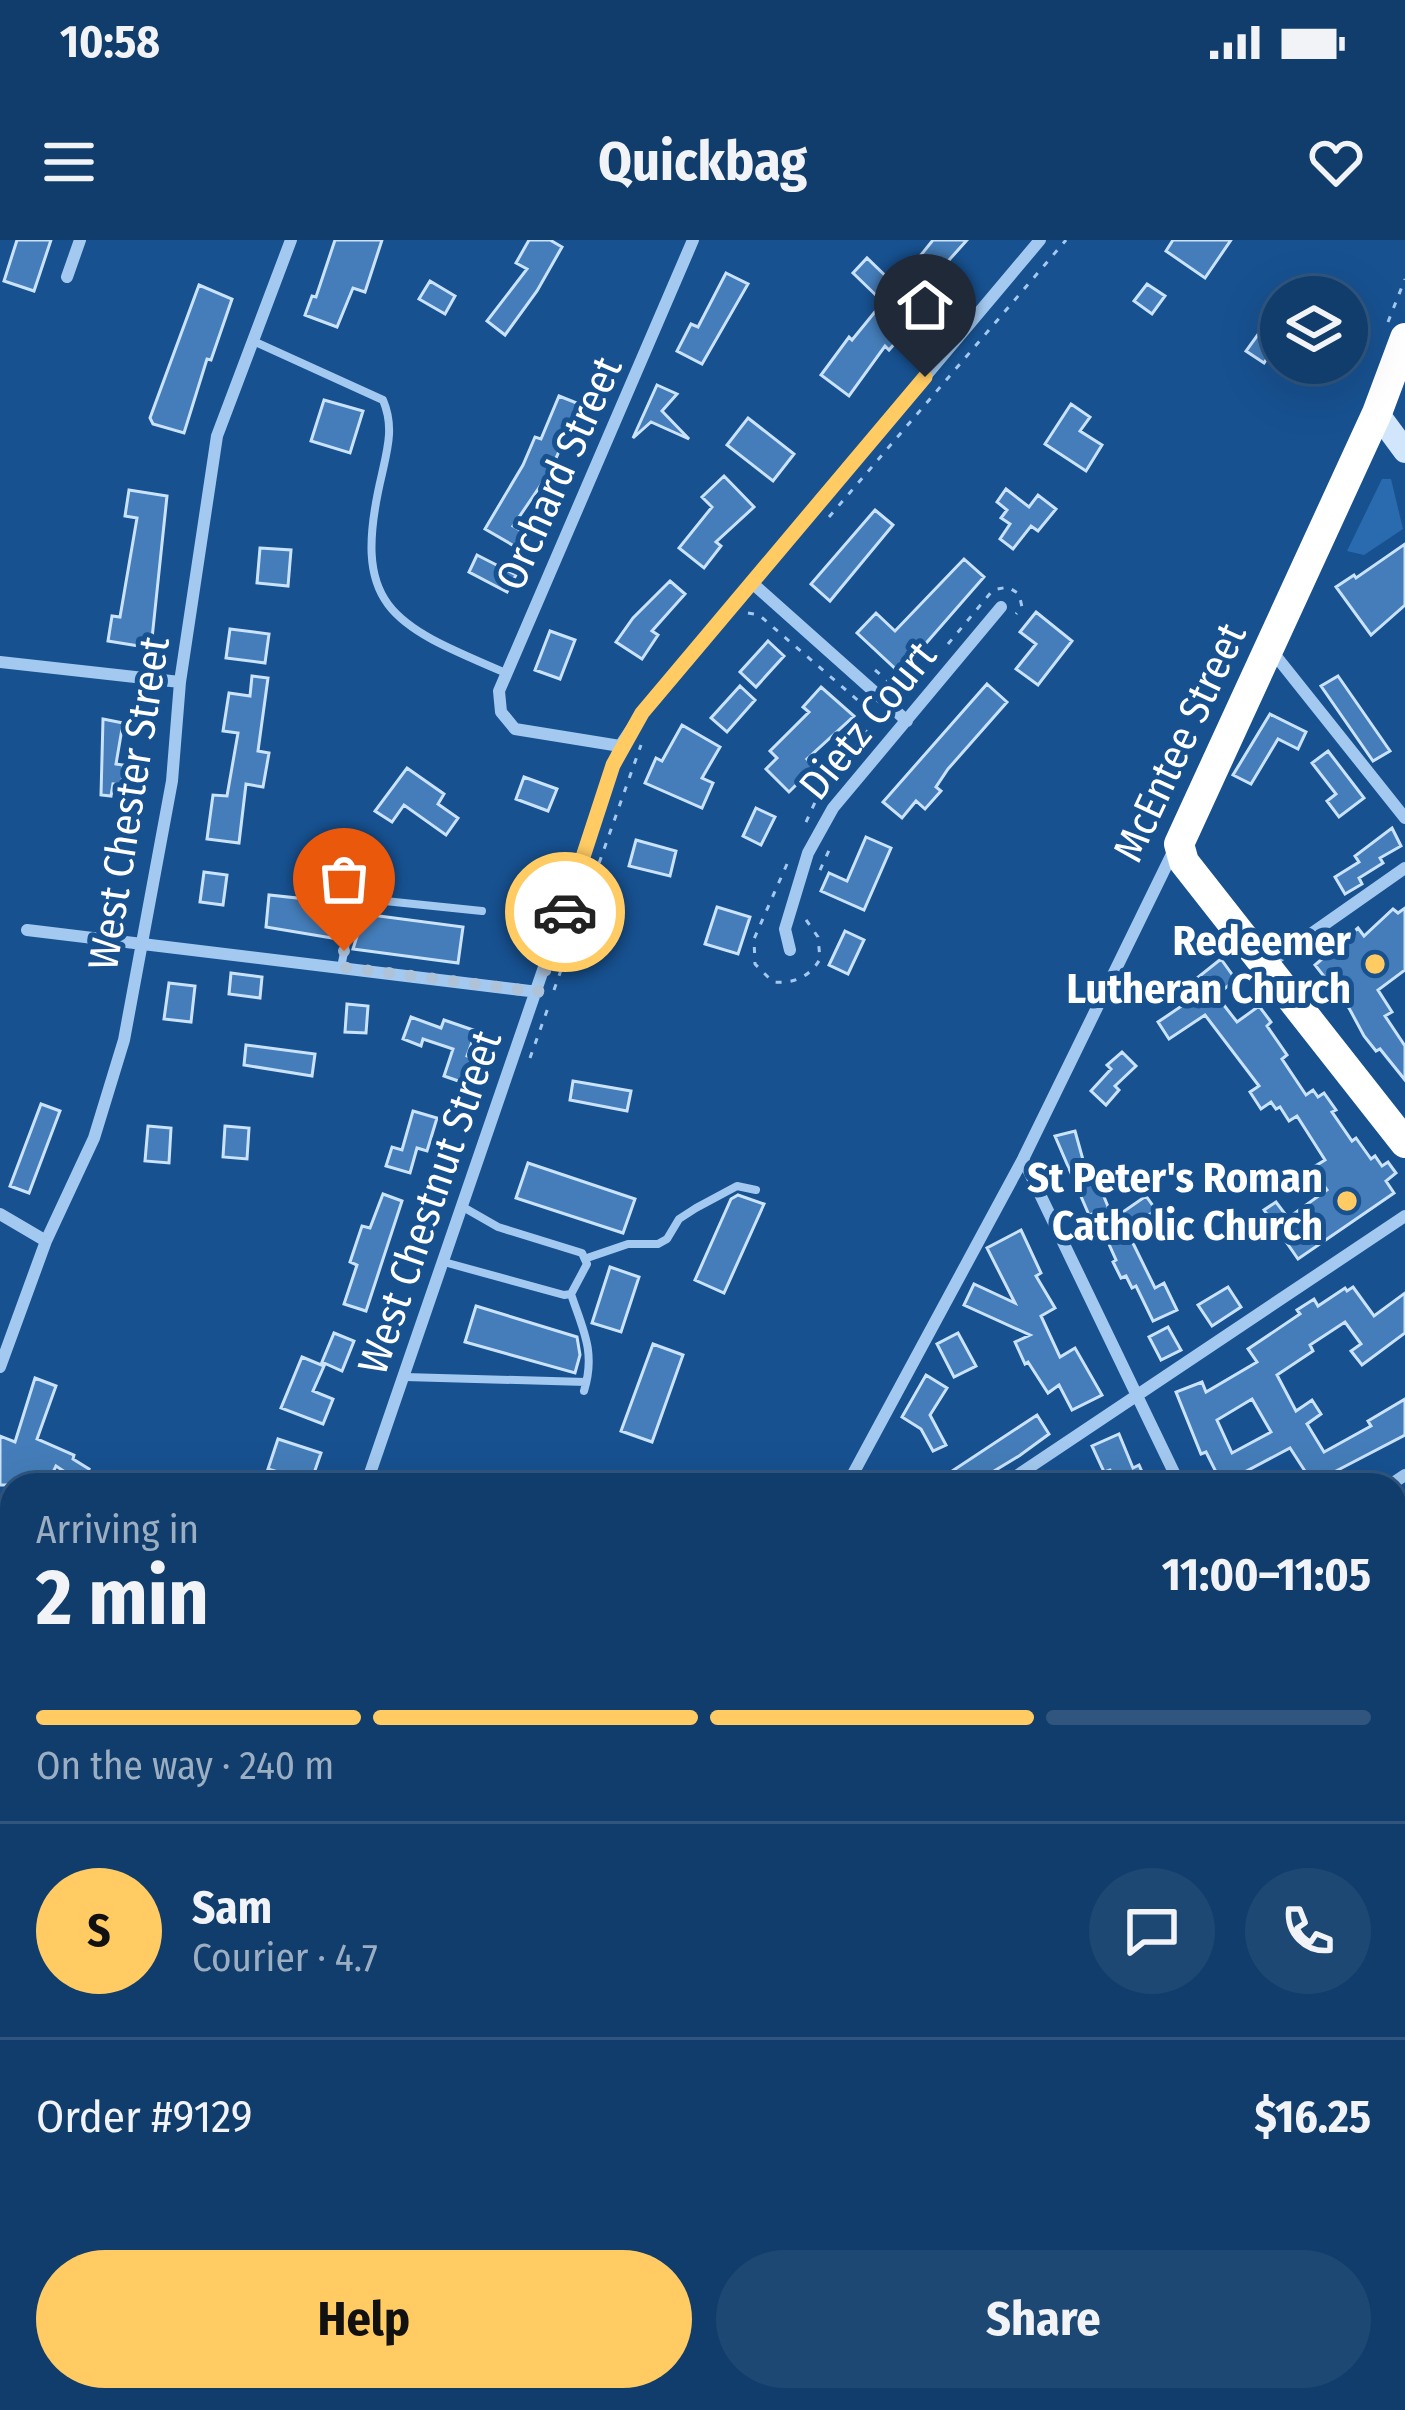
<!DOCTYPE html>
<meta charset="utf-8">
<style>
:root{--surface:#113d6c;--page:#1e4874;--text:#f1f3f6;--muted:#9caec2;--line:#30567f;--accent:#ffcb62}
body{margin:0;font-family:"Fira Sans Condensed",sans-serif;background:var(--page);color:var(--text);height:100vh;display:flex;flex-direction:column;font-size:45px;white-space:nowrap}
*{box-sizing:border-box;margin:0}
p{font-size:39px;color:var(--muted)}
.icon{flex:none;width:66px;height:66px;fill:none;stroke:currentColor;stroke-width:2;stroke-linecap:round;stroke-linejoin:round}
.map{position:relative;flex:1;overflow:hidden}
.drawer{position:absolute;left:0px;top:1233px;width:1407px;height:939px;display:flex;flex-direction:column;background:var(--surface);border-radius:36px 36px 0 0;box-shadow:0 12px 48px #0002,0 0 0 3px var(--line)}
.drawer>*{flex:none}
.buttons{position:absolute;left:1260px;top:36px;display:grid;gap:24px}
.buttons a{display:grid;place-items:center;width:108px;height:108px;border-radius:50%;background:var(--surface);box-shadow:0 12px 48px #0002,0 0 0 3px var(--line);font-size:60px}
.pin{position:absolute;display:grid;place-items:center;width:102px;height:102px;color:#fff;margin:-123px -51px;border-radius:50% 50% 50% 0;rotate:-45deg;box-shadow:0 0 12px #0007}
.pin .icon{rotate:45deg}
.courier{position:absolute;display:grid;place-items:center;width:120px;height:120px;margin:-60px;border:9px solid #ffcb62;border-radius:50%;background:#fff;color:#222;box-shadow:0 3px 15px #0007}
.overview em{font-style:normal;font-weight:700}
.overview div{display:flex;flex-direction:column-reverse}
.overview{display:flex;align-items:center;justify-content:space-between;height:204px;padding:0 36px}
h1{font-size:78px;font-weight:700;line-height:90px}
.bar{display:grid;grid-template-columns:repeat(4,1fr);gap:18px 12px;align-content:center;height:144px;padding:0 36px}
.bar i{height:15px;border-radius:9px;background:var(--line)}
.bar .active{background:var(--accent)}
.bar p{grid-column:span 4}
.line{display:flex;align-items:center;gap:30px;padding:0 36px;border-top:3px solid var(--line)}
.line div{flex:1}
.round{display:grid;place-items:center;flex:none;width:126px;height:126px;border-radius:63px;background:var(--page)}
.cta{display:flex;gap:24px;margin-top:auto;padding:24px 36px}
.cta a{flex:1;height:138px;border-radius:72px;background:var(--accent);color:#111;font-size:48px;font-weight:700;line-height:138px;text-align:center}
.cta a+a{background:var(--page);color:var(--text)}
.status{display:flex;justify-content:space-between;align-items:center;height:84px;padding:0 60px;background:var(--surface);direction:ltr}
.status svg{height:33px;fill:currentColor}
header{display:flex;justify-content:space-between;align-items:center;height:156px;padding:0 36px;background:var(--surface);font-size:54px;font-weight:700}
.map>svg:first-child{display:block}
.green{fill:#296bae}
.building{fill:#447db9;stroke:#cae3fb;stroke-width:3;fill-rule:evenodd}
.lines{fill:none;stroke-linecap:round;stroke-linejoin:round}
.path{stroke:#a3c9f0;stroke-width:3;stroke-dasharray:6 9;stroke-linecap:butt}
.lane{stroke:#a3c9f0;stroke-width:8}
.street{stroke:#a3c9f0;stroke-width:12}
.secondary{stroke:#d1e5fb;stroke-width:24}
.highway{stroke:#fff;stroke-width:30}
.done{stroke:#aec2d8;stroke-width:12;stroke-dasharray:0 21.6}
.route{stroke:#ffcb62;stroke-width:15}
.poi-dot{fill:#ffcb62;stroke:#175190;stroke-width:4.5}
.labels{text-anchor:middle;stroke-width:10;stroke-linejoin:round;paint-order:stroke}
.street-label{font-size:42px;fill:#fff;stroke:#175190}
.poi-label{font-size:42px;font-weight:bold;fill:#fff;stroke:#175190;text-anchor:end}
</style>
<div class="status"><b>10:58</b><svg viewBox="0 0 49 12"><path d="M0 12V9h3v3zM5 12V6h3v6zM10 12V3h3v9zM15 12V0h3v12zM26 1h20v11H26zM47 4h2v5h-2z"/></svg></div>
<header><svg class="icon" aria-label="menu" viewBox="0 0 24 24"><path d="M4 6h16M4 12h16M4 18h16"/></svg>Quickbag<svg class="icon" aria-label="heart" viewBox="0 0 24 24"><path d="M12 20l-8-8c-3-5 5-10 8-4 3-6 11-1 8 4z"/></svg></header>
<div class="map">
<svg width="1405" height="2170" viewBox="0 0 1405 2170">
<rect width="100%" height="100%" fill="#175190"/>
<path class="green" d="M1382 239H1391L1403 289 1364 315 1347 311Z"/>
<path class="building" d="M17 0H51L34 51 4 41Z
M335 0H382L365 52 353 48 337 87 305 75 312 56 316 57Z
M529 0H550L562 7 537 51 505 95 487 81 527 29 516 23Z
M933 0H967L941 29 952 38 889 110 885 106 849 156 821 135 849 97 852 100 883 62 853 33 867 18 896 46Z
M1173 0H1231L1205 38 1166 11Z
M726 33 748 44 702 124 677 111 691 84 698 87Z
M430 41 455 56 445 74 419 59Z
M1147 44 1165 56 1152 74 1134 61Z
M199 45 232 59 211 120 207 119 184 193 153 184 150 178Z
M1259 93 1276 105 1264 123 1246 111Z
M657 145 677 154 662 171 689 199 651 182 633 198Z
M559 156 592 169 582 193 569 188 551 230 513 286 530 296 521 310 485 289 523 225 535 197 541 199Z
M324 160 363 171 350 213 311 201Z
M1071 164 1090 177 1080 191 1102 205 1086 231 1045 204Z
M748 178 794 214 773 241 727 205Z
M724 236 754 267 716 302 721 306 704 328 679 308 712 267 702 257Z
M1006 249 1029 267 1038 255 1056 269 1038 291 1031 286 1013 309 1000 299 1010 284 1001 278 1007 270 997 262Z
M129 250 167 256 151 408 108 401 112 376 120 377 137 278 125 276Z
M875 270 893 285 830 361 811 344Z
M1405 304V365L1371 395 1336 347 1354 335 1356 338Z
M260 308 291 310 288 346 257 343Z
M477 315 516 335 507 352 469 332Z
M964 319 984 337 900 433 857 393 876 373 895 391Z
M670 341 685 354 652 391 658 395 642 419 616 402 633 378Z
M1036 372 1072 401 1038 445 1016 429 1036 404 1020 392Z
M230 389 269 394 265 423 226 418Z
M550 391 575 400 560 439 535 430Z
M768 401 784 416 756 447 740 432Z
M252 436 268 438 258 511 269 513 263 547 246 544 239 603 207 599 213 555 227 556 238 493 223 491 229 453 250 456Z
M1338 436 1390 511 1373 521 1321 446Z
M987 444 1007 462 948 529 936 547 941 551 925 569 916 561 902 578 883 562Z
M740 446 755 460 727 492 711 478Z
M821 447 854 476 807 519 815 526 789 552 766 529 777 518 770 511 809 472 803 467Z
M1270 474 1306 492 1298 509 1278 499 1251 544 1233 535Z
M103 479 123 483 116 524 123 525 122 545 113 544 111 556 101 555Z
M682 485 720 507 702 538 713 543 702 568 645 543 656 518 662 521Z
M1328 511 1364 558 1339 577 1327 561 1336 554 1312 523Z
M407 528 444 554 438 564 458 578 446 595 404 565 392 582 375 571Z
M524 537 557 549 548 571 516 559Z
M756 568 775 577 761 605 743 596Z
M1392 588 1401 606 1380 618 1383 623 1359 638 1362 644 1345 654 1335 637 1359 622 1355 616Z
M866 597 891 608 864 670 821 651 829 633 847 641Z
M636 600 676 611 670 636 629 626Z
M204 632 227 635 223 665 200 662Z
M308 652 346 657 338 699 266 687 269 655 307 659Z
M717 667 750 677 738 714 705 704Z
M1405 668V730L1378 750 1392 772 1385 776 1405 806V840L1380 809 1376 811 1364 796 1349 768 1315 725 1358 688 1364 696 1393 669 1398 673Z
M364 674 463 687 458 723 353 709Z
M845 691 864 700 848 734 829 725Z
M1221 719 1236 740 1216 755 1237 782 1259 766 1271 782 1267 786 1287 815 1282 819 1306 855 1313 850 1318 857 1324 853 1336 870 1332 872 1352 901 1356 898 1371 919 1375 916 1382 926 1388 922 1396 933 1386 941 1394 953 1298 1019 1264 970 1276 962 1288 978 1327 950 1312 928 1325 920 1297 876 1289 881 1280 867 1276 869 1271 862 1261 869 1250 852 1259 846 1205 775 1169 799 1158 782 1195 757 1187 746Z
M231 733 262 737 260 758 229 754Z
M169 743 195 746 191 782 164 779Z
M347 764 368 766 366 793 345 792Z
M411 777 441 788 444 780 476 791 467 816 476 820 467 844 444 836 453 809 423 799 421 806 403 799Z
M246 805 315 814 312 836 244 825Z
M1122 812 1136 826 1115 846 1119 850 1106 865 1091 851 1111 829 1107 825Z
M573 841 631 851 627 871 570 860Z
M41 864 60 871 29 953 10 946Z
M413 871 437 878 427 911 417 908 410 933 386 926 392 907 402 910Z
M148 886 171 888 169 923 145 921Z
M225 886 249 888 247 919 223 917Z
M1075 891 1085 927 1091 925 1109 969 1089 975 1055 896Z
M528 923 635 959 623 993 516 958Z
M383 954 402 961 366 1071 344 1064 357 1025 350 1022 362 986 370 988Z
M738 955 764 964 724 1053 695 1040 731 959Z
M1146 956 1156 970 1127 990 1117 976Z
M1021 990 1041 1033 1036 1036 1055 1068 1041 1076 1060 1117 1075 1108 1102 1155 1072 1170 1059 1145 1048 1153 1028 1122 1025 1124 1015 1102 1030 1095 964 1065 974 1044 1015 1063 987 1008Z
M1128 993 1155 1048 1164 1043 1177 1070 1153 1081 1136 1046 1132 1048 1126 1036 1121 1038 1113 1022 1116 1020 1108 1002Z
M610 1027 639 1037 621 1092 592 1083Z
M1228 1047 1241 1067 1212 1086 1198 1065Z
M1353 1047 1374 1076 1405 1053V1093L1362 1125 1351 1111 1361 1104 1345 1082 1310 1105 1313 1111 1277 1135 1296 1171 1312 1160 1321 1174 1307 1184 1324 1212 1371 1186 1368 1181 1405 1159V1195L1336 1231 1341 1239 1332 1245H1314L1290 1208 1222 1244 1206 1212 1201 1214 1176 1152 1202 1142 1206 1152 1257 1122 1248 1109 1300 1074 1297 1070 1314 1059 1318 1066 1345 1048 1347 1051ZM1252 1159 1271 1192 1232 1213 1217 1180Z
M476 1066 577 1097 580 1115 575 1133 465 1102Z
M1168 1087 1181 1110 1161 1120 1149 1097Z
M334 1093 354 1101 342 1131 322 1122Z
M958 1093 976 1126 954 1137 937 1104Z
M653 1104 683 1115 652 1202 621 1191Z
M302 1117 324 1126 313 1151 333 1159 323 1184 281 1168Z
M926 1135 947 1148 930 1175 946 1205 933 1211 921 1189 902 1177Z
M35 1138 56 1146 37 1199 74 1215 73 1219 89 1229 80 1242 56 1226 47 1245H0V1196L15 1202Z
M1037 1175 1049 1194 1019 1216 971 1245H931Z
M1119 1194 1133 1228 1139 1225 1148 1245H1117L1110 1230 1104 1232 1092 1206Z
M278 1199 321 1213 311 1242 268 1229Z"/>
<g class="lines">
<path class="path" d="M1388 82 1405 39
M829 277 1066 0
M748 373 759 375 861 463
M948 404 993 350 1008 347 1019 354 1022 367 1016 374
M875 430 900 451 911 448
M806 582 817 558 878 477
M787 624 754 699 755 724 773 742C793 744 810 737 820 719L818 697 804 677
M820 630 831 606
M554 750 641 505
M530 818 549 765"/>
<path class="lane" d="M253 101 383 160C394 186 388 207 382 234 350 368 391 384 506 433
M341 727 353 669 375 660 482 671
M587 1018 628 1004H658L667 999 679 979 696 968 737 946 756 950
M444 1022 564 1055 571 1054 587 1024 582 1013 498 987 463 967
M571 1054C583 1090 596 1112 584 1151
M405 1137 586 1142"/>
<path class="street" d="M67 37 80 0
M751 342 907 481
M1271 410 1405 578
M0 422 180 442
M620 506 515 489 501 472 499 451 693 0
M27 690 538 752
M790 710 785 689 808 613 833 568 1001 367
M1268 724 1405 628
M1023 919 1180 1245
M0 974 46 1001
M0 1127 46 1001 94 898 124 800 172 541 180 442 217 196 291 0
M366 1245 620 506 642 473 1040 0
M847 1245 1023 919 1174 610
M1003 1245 1405 976
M1390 1245 1405 1235
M0 1287 12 1295
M0 1544 12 1525
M1395 1612 1405 1605
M1395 1780 1405 1791
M0 1921 12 1902
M1395 1921 1405 1914
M709 2160 716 2170
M1119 2160 1126 2170
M290 2170 294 2160
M410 2170 421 2160
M595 2170 602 2160
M1041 2170 1055 2160"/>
<path class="secondary" d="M1377 173 1405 211"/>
<path class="highway" d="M1405 98 1377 173 1179 604 1184 622 1405 903"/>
</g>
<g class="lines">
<path class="done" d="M344 711 341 727 538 752 565 672"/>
<path class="route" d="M565 672 613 525 642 473 925 137"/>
</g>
<g class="poi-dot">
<circle cx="1375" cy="724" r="12"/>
<circle cx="1347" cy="961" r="12"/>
</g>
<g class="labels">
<g class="street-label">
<text transform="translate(558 233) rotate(-66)" y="15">Orchard Street</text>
<text transform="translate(867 480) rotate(-51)" y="15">Dietz Court</text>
<text transform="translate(1179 502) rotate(-65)" y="15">McEntee Street</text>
<text transform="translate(128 563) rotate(-81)" y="15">West Chester Street</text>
<text transform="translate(429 962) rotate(-71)" y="15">West Chestnut Street</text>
</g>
<g class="poi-label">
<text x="1351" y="715">Redeemer<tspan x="1351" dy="48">Lutheran Church</tspan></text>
<text x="1323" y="952">St Peter's Roman<tspan x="1323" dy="48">Catholic Church</tspan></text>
</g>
</g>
</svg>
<div class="buttons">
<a><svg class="icon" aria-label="layers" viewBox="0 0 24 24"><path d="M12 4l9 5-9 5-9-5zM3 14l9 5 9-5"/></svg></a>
</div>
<div class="pin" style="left:344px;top:711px;background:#ea580c"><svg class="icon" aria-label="bag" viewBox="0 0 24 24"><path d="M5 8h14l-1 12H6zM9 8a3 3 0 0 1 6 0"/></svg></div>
<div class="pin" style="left:925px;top:137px;background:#1f2937"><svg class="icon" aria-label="home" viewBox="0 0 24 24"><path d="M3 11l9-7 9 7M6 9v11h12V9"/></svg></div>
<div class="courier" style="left:565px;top:672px"><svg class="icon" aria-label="car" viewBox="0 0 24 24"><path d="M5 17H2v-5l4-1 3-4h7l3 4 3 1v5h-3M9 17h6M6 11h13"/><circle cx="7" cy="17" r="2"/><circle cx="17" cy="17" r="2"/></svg></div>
<section class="drawer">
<div class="overview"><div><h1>2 min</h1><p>Arriving in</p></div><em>11:00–11:05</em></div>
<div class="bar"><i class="active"></i><i class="active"></i><i class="active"></i><i></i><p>On the way · 240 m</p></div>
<div class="line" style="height:216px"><b class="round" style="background:var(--accent);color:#111">S</b><div><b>Sam</b><p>Courier · 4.7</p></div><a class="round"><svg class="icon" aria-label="chat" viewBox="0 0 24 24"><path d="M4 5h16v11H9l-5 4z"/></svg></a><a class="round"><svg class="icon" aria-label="phone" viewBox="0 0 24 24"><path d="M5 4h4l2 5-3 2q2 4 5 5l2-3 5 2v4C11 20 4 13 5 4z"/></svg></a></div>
<div class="line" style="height:156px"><div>Order #9129</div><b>$16.25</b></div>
<div class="cta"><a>Help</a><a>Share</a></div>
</section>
</div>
